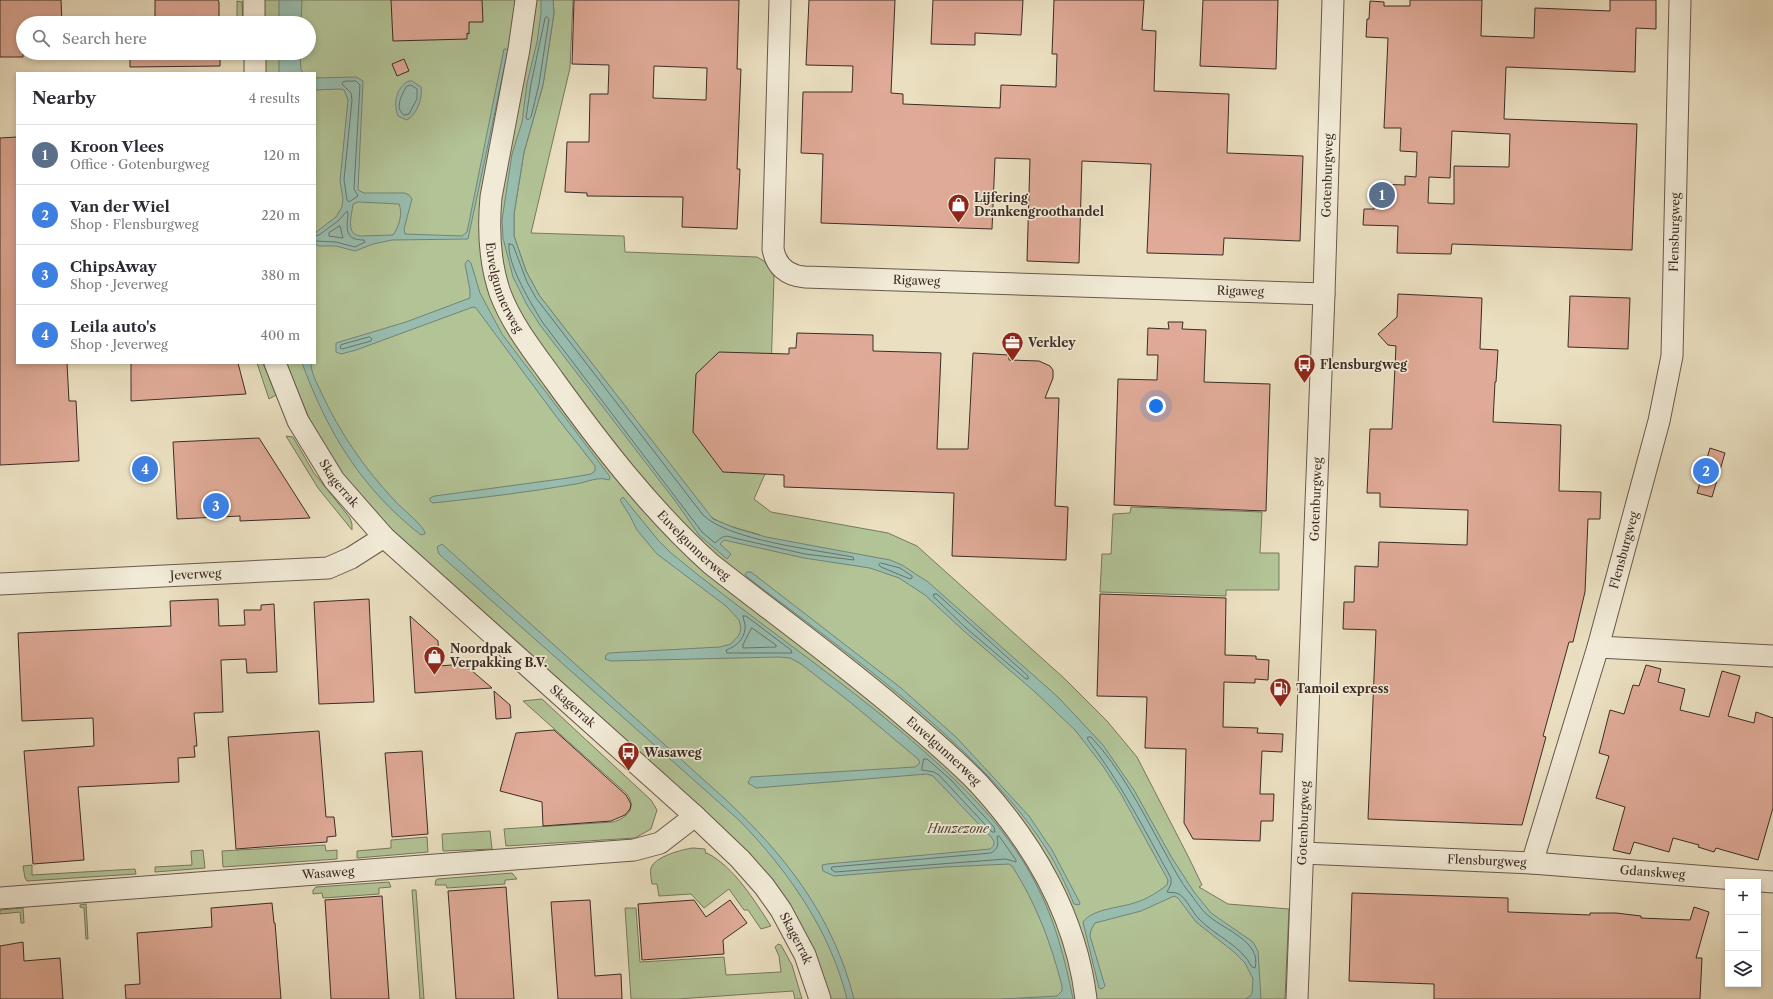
<!DOCTYPE html>
<html lang="en">
<head>
<meta charset="utf-8">
<style>
  body { margin:0; font-family:"Libre Caslon Text",serif; background:#f7f7f7; color:#2b2b33 }
  .controls { position:absolute; right:12px; bottom:12px; display:grid; overflow:hidden; border-radius:0px; box-shadow:0 2px 6px #0003 }
  .controls button { width:36px; height:36px; display:grid; place-items:center; padding:0; border:0; border-bottom:1px solid #e1e1e2; background:#fff; color:#2b2b33; font:20px sans-serif }
  .you { position:absolute; left:1156px; top:406px; width:14px; height:14px; margin:-10px; border:3px solid #fff; border-radius:50%; background:#1a73e8; box-shadow:0 0 0 6px #1a73e833 }
  .badge { display:grid; place-items:center; width:26px; height:26px; border-radius:50%; background:#8f2418; color:#fff; font-size:13px; font-weight:700 }
  .pin { position:absolute; translate:-50% -50%; border:2px solid #fff; box-shadow:0 1px 4px #0006 }
  .list { margin:0; padding:0; list-style:none }
  h2 { display:flex; justify-content:space-between; align-items:center; height:52px; margin:0; padding:0 16px; font-size:17px }
  h2 small { font-size:13px; font-weight:400; color:#7c7c81 }
  .list li { display:grid; grid-template-columns:26px 1fr auto; gap:12px; align-items:center; box-sizing:border-box; height:60px; padding:0 16px; border-top:1px solid #e1e1e2 }
  .list b { display:block; font-size:15px; white-space:nowrap }
  .list p { margin:0; font-size:13px; white-space:nowrap; color:#7c7c81 }
  .list em { font-size:13px; font-style:normal; color:#7c7c81 }
  .icon { flex:none; width:22px; height:22px; fill:none; stroke:currentColor; stroke-width:2; stroke-linecap:round; stroke-linejoin:round }
  .map { position:relative; flex:none; width:1773px; height:999px; overflow:hidden }
  .search { position:absolute; background:#fff; box-shadow:0 2px 6px #0003; left:16px; top:16px; width:300px; height:44px; display:flex; align-items:center; gap:10px; box-sizing:border-box; padding:0 14px; border-radius:22px; color:#7c7c81; font-size:15px }
  .panel { position:absolute; background:#fff; box-shadow:0 2px 6px #0003; left:16px; top:72px; width:300px; height:292px; border-radius:0px }
  .map>svg:first-child { display:block }
  .green { fill:#b2c396; stroke:#78785e }
  .water { fill:#98bdaf; stroke:#748378; fill-rule:evenodd }
  .lines { fill:none; stroke-linecap:round; stroke-linejoin:round }
  .shore { stroke:#6a746a; stroke-width:1 }
  .building { fill:#dfaa97; stroke:#3d2c25; fill-rule:evenodd }
  .minor-casing { stroke:#68594c; stroke-width:23 }
  .minor { stroke:#f1ead6; stroke-width:21 }
  .labels { text-anchor:middle; stroke-width:3.5; stroke-linejoin:round; paint-order:stroke }
  .street-label { font-size:12px; fill:#3d2c25; stroke:#f1ead6 }
  .poi-label { font-size:12px; font-weight:bold; fill:#3d2c25; stroke:#f1ead6; text-anchor:start }
  .park-label { font-size:12px; font-style:italic; fill:#544a3c; stroke:#f1ead6 }
</style>
</head>
<body>
<div class="map">
<svg width="1773" height="999" viewBox="0 0 1773 999">
  <rect width="100%" height="100%" fill="#eadfc0"/>
  <filter id="stains"><feTurbulence type="fractalNoise" baseFrequency=".005" numOctaves="4"/><feColorMatrix values="0 0 0 0 .2 0 0 0 0 .09 0 0 0 0 .02 0 0 0 .5 -.17"/></filter>
  <radialGradient id="worn" r=".72"><stop offset=".6" stop-color="#630" stop-opacity="0"/><stop offset="1" stop-color="#630" stop-opacity=".3"/></radialGradient>
  <g class="green">
    <path d="M264,0H550L510,226L533,291L711,522L760,535C742,529 721,526 706,513L539,295L526,271L514,236V214L524,152L543,85L554,13L553,0H573L570,68L531,233L624,236L625,252L757,257L764,261L774,276L768,467L754,499L771,512L888,533L917,546L1065,679L1107,721L1137,757L1189,858L1202,885L1199,887L1228,904L1289,909L1285,999H830L766,873L723,828L531,657L374,513L338,469L315,433L286,363H315V73H265V53H309V23H264Z"/>
    <polygon points="237,1 242,2 243,23 237,23"/>
    <polygon points="257,363 263,363 276,395 269,399"/>
    <polygon points="286,436 293,437 314,473 350,518 352,524 352,530 318,488"/>
    <polygon points="1131,507 1262,512 1260,553 1279,553 1279,590 1226,590 1226,596 1100,592 1102,554 1111,554 1113,514 1130,513"/>
    <path d="M542,699L651,800L657,810L651,829L635,838L506,846L504,829L613,822C627,818 637,808 627,794L523,701Z"/>
    <polygon points="490,831 492,849 443,851 442,834"/>
    <polygon points="427,837 428,852 357,858 357,851 391,848 391,840"/>
    <polygon points="325,845 326,851 337,850 337,859 223,867 222,851"/>
    <path d="M693,848L705,849L706,854L707,853C735,868 754,900 771,926L761,929L748,910H744L729,889L704,908L691,894L659,896L657,884H652C651,879 650,872 651,868C654,857 683,849 693,848Z"/>
    <polygon points="203,850 205,868 155,872 155,867 192,865 191,851"/>
    <polygon points="32,865 32,875 135,869 136,874 27,881 25,878 23,866"/>
    <polygon points="512,873 517,879 505,880 505,884 447,888 446,885 435,885 436,880 438,879"/>
    <polygon points="389,882 391,887 379,888 379,894 323,898 322,893 313,894 313,890 316,887"/>
    <polygon points="412,890 416,890 424,999 420,999"/>
    <polygon points="86,904 88,939 86,939 84,908 80,907 80,905"/>
    <polygon points="23,908 24,923 21,923 20,912 0,914 0,910"/>
    <polygon points="625,908 636,908 640,962 724,957 726,975 781,972 779,956 775,947 778,944 781,945 792,965 802,999 795,999 793,991 677,999 631,999"/>
  </g>
  <g class="water">
    <polygon points="279,0 302,0 301,23 279,23"/>
    <path d="M541,0H553L554,13L543,85L524,152L514,214V236L526,271L539,295L713,519L735,528L766,537L890,560L902,565L928,582L1058,697L1103,745L1134,790L1172,858L1194,892L1211,913L1253,942L1258,951L1261,999H1246L1252,994L1253,979L1245,963L1234,952L1196,922L1178,898L1174,896L1141,911L1095,923L1091,930L1090,936L1105,986L1102,989L1099,988L1083,922C1093,908 1122,908 1137,902C1147,899 1158,892 1167,885L1168,880L1121,794L1103,766L1075,730L1034,691L964,631L925,595L899,578L870,568L804,558L724,540L720,544L731,554L727,559L699,535L676,502L540,325L527,305L513,277L503,238L502,220L512,154L522,122L527,83L537,42L541,13Z"/>
    <path d="M504,49H506L508,50L468,239L392,240L373,244L355,251L336,246H319L315,244L316,232L336,217L342,207L343,199L340,181L348,100L344,90L340,89L315,90V78L356,77L363,81L358,190L364,193H405L409,195L412,199L404,229L405,234L462,236L467,232ZM358,202L399,204C403,213 399,227 393,235L360,236C345,234 352,215 353,204Z"/>
    <polygon points="279,53 300,53 301,70 304,73 279,73"/>
    <path d="M409,81H412L421,87C423,98 417,114 407,120L398,116C393,104 396,87 409,81Z"/>
    <path d="M468,260L471,263L480,293L502,334L608,474L610,477L609,480C598,476 588,482 576,484C529,492 481,498 433,503L430,501V498L435,496L568,478L591,474L595,471V466L555,415L476,308L473,307L356,350L341,354L336,352V343L406,322L470,298V290L465,264Z"/>
    <path d="M302,363H311C311,373 317,383 321,392C340,433 364,468 395,501C401,508 425,526 425,534L421,535C361,488 328,433 302,363Z"/>
    <path d="M623,497L658,540L671,553C746,615 827,669 902,732C954,777 1004,822 1036,884C1055,920 1065,959 1073,999H1003L1057,996L1062,991V986C1051,943 1036,903 1012,866L1009,864L945,867L834,876L823,871L822,865L827,864L990,849C995,845 995,843 992,838L933,776L927,774L756,788L748,783L751,777L915,767L920,763L918,759L850,702L801,664L790,658L779,657L611,661L605,659L606,655L609,653L720,647L731,644L739,635L741,628L739,620L726,606L657,554L637,530L630,516L620,500Z"/>
    <path d="M442,544L725,799C786,856 833,916 854,999H847C830,930 788,871 740,821L439,554L437,547Z"/>
    <path d="M747,572H751L901,688L957,738L1029,816L1052,850L1080,903L1079,905L1074,904C1066,885 1058,867 1047,850C1024,813 994,781 963,751C896,687 821,633 747,577L745,574Z"/>
  </g>
  <g class="lines">
    <g class="shore">
      <polygon points="547,17 549,19 539,84 531,117 528,120 526,118 531,84 545,18"/>
      <polygon points="347,81 356,81 360,85 354,189 358,196 349,202 347,200 344,180 352,100 351,93 342,84 343,82"/>
      <path d="M411,85L417,89V99L409,114L404,115C394,108 402,95 406,87Z"/>
      <polygon points="340,226 343,238 329,236 329,233"/>
      <path d="M315,236L319,235L338,221L347,211L348,213C347,229 344,240 364,240L365,242L355,247L336,242L315,241"/>
      <path d="M509,244L513,245L527,282L536,298L703,515C728,540 816,550 853,557L854,560L805,554L734,538C724,534 722,537 715,543L702,532L543,323C532,305 507,265 509,244Z"/>
      <polygon points="370,337 372,339 371,341 342,349 340,348 341,345"/>
      <polygon points="881,563 900,568 912,576 912,578 910,579 881,567 879,565"/>
      <polygon points="934,594 937,594 1028,676 1028,679 1026,679 966,628 934,597"/>
      <path d="M743,616H746L791,650L792,653H727L726,650C736,647 744,639 745,629C746,624 743,620 743,616Z"/>
      <polygon points="752,628 776,645 776,647 743,648 743,645"/>
      <path d="M1088,737H1091C1121,769 1141,809 1162,847C1171,863 1180,882 1192,896C1197,903 1203,912 1210,917C1225,930 1262,942 1255,968L1252,967C1241,945 1215,936 1199,919C1193,913 1186,898 1179,894C1175,892 1171,893 1167,892L1171,884V878C1145,831 1121,783 1088,740Z"/>
      <polygon points="924,759 927,759 950,779 994,827 995,832 992,832 939,775 934,772 922,770"/>
      <path d="M999,836L1016,860V862L1006,859L835,872L831,869L832,867L991,853C998,849 999,844 997,837Z"/>
    </g>
  </g>
  <g class="building">
    <polygon points="0,0 61,0 62,23 23,23 23,57 0,57"/>
    <polygon points="155,0 218,0 219,2 219,23 155,23"/>
    <polygon points="391,0 482,0 483,22 469,22 469,34 467,33 467,39 393,41"/>
    <path d="M574,0H739L737,69H741L737,169H740L737,229L682,227L683,197L587,196V193L565,192L567,142H589L590,94H608L609,65L572,64ZM654,66L707,68L706,100L653,98Z"/>
    <polygon points="809,0 895,0 891,93 903,94 903,104 1000,108 1001,85 1056,87 1057,54 1052,54 1054,0 1144,0 1142,30 1156,31 1154,91 1229,94 1227,153 1303,156 1300,241 1224,238 1223,255 1147,253 1151,164 1082,161 1079,263 1027,261 1030,159 995,158 992,229 821,223 823,154 801,153 803,92 852,92 853,66 806,65"/>
    <polygon points="933,0 1023,0 1021,35 975,33 975,45 931,44"/>
    <polygon points="1203,0 1278,0 1276,69 1200,66"/>
    <path d="M1410,0H1482L1481,36L1534,38L1535,8L1610,11V0H1656V29L1636,28L1635,72L1506,67L1504,119L1637,124L1632,250L1452,244L1451,254L1397,253L1398,226L1363,225L1364,209H1374L1375,184L1405,185V176L1416,177L1417,152L1400,151L1401,128H1384L1388,38L1366,37L1367,19H1369L1370,1L1384,2V6H1410ZM1452,131L1510,134L1509,167L1454,166V204L1428,203L1429,177L1450,178Z"/>
    <polygon points="130,53 220,53 220,66 130,67"/>
    <polygon points="404,59 409,71 397,76 392,64"/>
    <polygon points="17,137 17,363 67,363 69,401 76,401 79,461 0,465 0,138"/>
    <polygon points="1398,294 1482,298 1480,349 1498,350 1496,382 1495,382 1493,422 1561,425 1559,491 1601,492 1600,519 1588,519 1585,592 1573,642 1569,642 1543,736 1546,737 1522,825 1368,819 1376,630 1343,629 1344,602 1354,602 1355,566 1378,567 1379,542 1467,545 1468,510 1380,507 1380,493 1367,493 1370,429 1392,429 1396,346 1388,345 1378,334 1397,317"/>
    <polygon points="1570,296 1630,298 1628,349 1568,347"/>
    <polygon points="1168,322 1183,322 1182,329 1206,330 1204,382 1270,384 1266,511 1114,505 1118,379 1157,380 1158,355 1147,355 1148,328 1169,329"/>
    <polygon points="797,333 873,335 873,351 941,353 937,449 968,449 973,353 1009,355 1009,360 1039,361 1050,366 1053,370 1053,378 1045,398 1059,398 1055,506 1068,507 1066,560 952,556 954,493 784,487 784,475 723,472 693,432 696,374 719,352 789,354 789,348 796,348"/>
    <polygon points="131,363 238,363 246,394 131,401"/>
    <polygon points="259,438 310,518 240,521 240,516 177,519 173,442"/>
    <polygon points="1710,448 1725,453 1712,497 1697,493"/>
    <polygon points="1100,594 1226,598 1225,655 1256,656 1256,659 1269,660 1268,680 1255,679 1255,683 1224,682 1223,727 1258,728 1257,733 1283,734 1282,752 1262,751 1260,794 1274,794 1273,821 1261,821 1260,841 1193,839 1184,823 1186,749 1145,748 1147,697 1097,696"/>
    <polygon points="218,599 219,626 245,625 244,610 261,610 261,605 274,604 277,672 247,673 246,659 221,660 223,712 194,713 197,746 194,746 195,757 178,758 179,782 78,787 84,860 33,864 24,751 94,746 93,718 22,721 18,633 171,626 170,601"/>
    <polygon points="369,599 374,702 319,704 314,602"/>
    <polygon points="410,616 438,641 439,666 464,664 492,688 415,693"/>
    <polygon points="1646,665 1661,669 1658,682 1685,689 1680,710 1709,717 1722,671 1740,676 1728,716 1754,723 1756,712 1773,718 1773,808 1758,860 1716,848 1714,852 1698,847 1699,845 1673,838 1669,852 1634,842 1630,854 1613,850 1625,807 1596,798 1609,756 1599,753 1610,710 1624,714 1633,685 1639,686"/>
    <polygon points="494,691 510,705 511,718 496,719"/>
    <polygon points="554,730 626,795 631,804 630,809 625,815 611,821 543,826 542,802 500,791 516,733"/>
    <polygon points="319,731 326,817 334,817 336,836 327,837 327,842 236,849 228,737"/>
    <polygon points="422,751 428,834 392,837 385,753"/>
    <polygon points="506,887 514,999 456,999 448,891"/>
    <polygon points="1352,893 1508,898 1508,912 1590,915 1590,913 1616,913 1641,916 1641,918 1690,920 1694,907 1709,912 1696,958 1702,958 1700,999 1434,999 1434,984 1349,981"/>
    <polygon points="382,896 389,999 331,999 325,900"/>
    <polygon points="590,900 595,976 621,974 622,999 558,999 551,902"/>
    <polygon points="694,900 706,917 730,900 747,923 723,940 724,954 642,960 638,904"/>
    <polygon points="272,903 274,923 275,923 281,999 126,999 125,985 140,984 137,933 212,927 211,908"/>
    <polygon points="23,942 24,961 60,958 63,999 0,999 0,946"/>
  </g>
  <g class="lines">
    <defs>
      <g id="minor">
        <polyline points="254,0 254,23"/>
        <path id="s1" d="M526,0L519,49L491,197C488,230 489,261 500,293C512,325 534,352 554,380C601,445 651,510 711,564C777,616 846,665 910,721C933,741 957,761 979,784C1034,844 1076,917 1086,999"/>
        <path id="s2" d="M780,0L773,249C776,266 787,276 805,277L1324,294"/>
        <polyline points="255,53 255,73"/>
        <path id="s3" d="M275,363L298,421L334,480L384,537L695,816L740,859L764,886L781,910L805,955L820,999"/>
        <path id="s4" d="M0,584L328,568L351,558L384,537"/>
        <polyline points="1598,647 1773,656"/>
        <path id="s5" d="M1303,853L1532,863L1773,882"/>
        <path id="s6" d="M1532,863L1598,647L1659,421L1672,356L1680,0"/>
        <path id="s7" d="M0,898L634,850L660,843L695,816"/>
        <path id="s8" d="M1297,999L1324,294L1333,0"/>
      </g>
    </defs>
    <use href="#minor" class="minor-casing"/>
    <use href="#minor" class="minor"/>
  </g>
  <defs>
    <symbol id="shop-pin" viewBox="-11 -11 22 30"><path d="M0 17L-7.5 6A9.5 9.5 0 1 1 7.5 6Z" fill="#8f2418" stroke="#f1ead6"/><path d="M-5-2.5h2.3a2.7 3.5 0 0 1 5.4 0H5L5.5 6h-11ZM-1.5-2.5h3a1.5 2.3 0 0 0-3 0Z" fill="#fff"/></symbol>
    <symbol id="office-pin" viewBox="-11 -11 22 30"><path d="M0 17L-7.5 6A9.5 9.5 0 1 1 7.5 6Z" fill="#8f2418" stroke="#f1ead6"/><path d="M-6-3h4V-5.5h4V-3h4V5H-6ZM-1-4.5V-3h2v-1.5ZM-6 0V1H6V0Z" fill="#fff"/></symbol>
    <symbol id="bus-pin" viewBox="-11 -11 22 30"><path d="M0 17L-7.5 6A9.5 9.5 0 1 1 7.5 6Z" fill="#8f2418" stroke="#f1ead6"/><path d="M-5-6H5V4H4V6H2V4H-2V6H-4V4H-5ZM-3.5-4V0h7V-4ZM-3.5 1.2v1.5H-2V1.2ZM2 1.2v1.5H3.5V1.2Z" fill="#fff"/></symbol>
    <symbol id="fuel-pin" viewBox="-11 -11 22 30"><path d="M0 17L-7.5 6A9.5 9.5 0 1 1 7.5 6Z" fill="#8f2418" stroke="#f1ead6"/><path d="M-5.5-6h7V0h2V4h1.3V-2.5L3-4.5l.8-.8L6-3V5H2.5V1h-1V6h-7ZM-4.2-4.7v3.2H.2V-4.7Z" fill="#fff"/></symbol>
  </defs>
  <g fill-rule="evenodd">
    <use href="#shop-pin" x="946" y="192" width="25" height="34"/>
    <use href="#office-pin" x="1000" y="330" width="25" height="34"/>
    <use href="#bus-pin" x="1292" y="352" width="25" height="34"/>
    <use href="#shop-pin" x="422" y="644" width="25" height="34"/>
    <use href="#fuel-pin" x="1268" y="676" width="25" height="34"/>
    <use href="#bus-pin" x="616" y="740" width="25" height="34"/>
  </g>
  <g class="labels">
    <g class="street-label">
      <text dy="4" stroke="none"><textPath href="#s8" startOffset="824">Gotenburgweg</textPath></text>
      <text dy="4" stroke="none"><textPath href="#s6" startOffset="650">Flensburgweg</textPath></text>
      <text dy="4" stroke="none"><textPath href="#s2" startOffset="407">Rigaweg</textPath></text>
      <text dy="4" stroke="none"><textPath href="#s1" startOffset="293">Euvelgunnerweg</textPath></text>
      <text dy="4" stroke="none"><textPath href="#s2" startOffset="731">Rigaweg</textPath></text>
      <text dy="4" stroke="none"><textPath href="#s3" startOffset="137">Skagerrak</textPath></text>
      <text dy="4" stroke="none"><textPath href="#s8" startOffset="500">Gotenburgweg</textPath></text>
      <text dy="4" stroke="none"><textPath href="#s1" startOffset="617">Euvelgunnerweg</textPath></text>
      <text dy="4" stroke="none"><textPath href="#s6" startOffset="326">Flensburgweg</textPath></text>
      <text dy="4" stroke="none"><textPath href="#s4" startOffset="196">Jeverweg</textPath></text>
      <text dy="4" stroke="none"><textPath href="#s3" startOffset="461">Skagerrak</textPath></text>
      <text dy="4" stroke="none"><textPath href="#s1" startOffset="941">Euvelgunnerweg</textPath></text>
      <text dy="4" stroke="none"><textPath href="#s8" startOffset="176">Gotenburgweg</textPath></text>
      <text dy="4" stroke="none"><textPath href="#s5" startOffset="184">Flensburgweg</textPath></text>
      <text dy="4" stroke="none"><textPath href="#s7" startOffset="329">Wasaweg</textPath></text>
      <text dy="4" stroke="none"><textPath href="#s5" startOffset="350">Gdanskweg</textPath></text>
      <text dy="4" stroke="none"><textPath href="#s3" startOffset="785">Skagerrak</textPath></text>
    </g>
    <g class="poi-label">
      <text x="974" y="202">Lijfering<tspan x="974" dy="14">Drankengroothandel</tspan></text>
      <text x="1028" y="347">Verkley</text>
      <text x="1320" y="369">Flensburgweg</text>
      <text x="450" y="653">Noordpak<tspan x="450" dy="14">Verpakking B.V.</tspan></text>
      <text x="1296" y="693">Tamoil express</text>
      <text x="644" y="757">Wasaweg</text>
    </g>
    <g class="park-label">
      <text x="958" y="833">Hunzezone</text>
    </g>
  </g>
  <rect width="100%" height="100%" filter="url(#stains)"/>
  <rect width="100%" height="100%" fill="url(#worn)"/>
</svg>
<div class="controls">
<button>+</button>
<button>−</button>
<button><svg class="icon" aria-label="layers" viewBox="0 0 24 24"><path d="M12 4l9 5-9 5-9-5zM3 14l9 5 9-5"/></svg></button>
</div>
<div class="you"></div>
<div class="pin badge" style="left:1382px;top:195px;background:#5c6f8a">1</div>
<div class="pin badge" style="left:1706px;top:471px;background:#3f7fe0">2</div>
<div class="pin badge" style="left:216px;top:506px;background:#3f7fe0">3</div>
<div class="pin badge" style="left:145px;top:469px;background:#3f7fe0">4</div>
<div class="search"><svg class="icon" aria-label="search" viewBox="0 0 24 24"><circle cx="10" cy="10" r="6"/><path d="M15 15l6 6"/></svg>Search here</div>
<section class="panel">
<h2>Nearby<small>4 results</small></h2>
<ul class="list">
<li><span class="badge" style="background:#5c6f8a">1</span><div><b>Kroon Vlees</b><p>Office · Gotenburgweg</p></div><em>120 m</em></li>
<li><span class="badge" style="background:#3f7fe0">2</span><div><b>Van der Wiel</b><p>Shop · Flensburgweg</p></div><em>220 m</em></li>
<li><span class="badge" style="background:#3f7fe0">3</span><div><b>ChipsAway</b><p>Shop · Jeverweg</p></div><em>380 m</em></li>
<li><span class="badge" style="background:#3f7fe0">4</span><div><b>Leila auto's</b><p>Shop · Jeverweg</p></div><em>400 m</em></li>
</ul>
</section>
</div>
</body>
</html>
